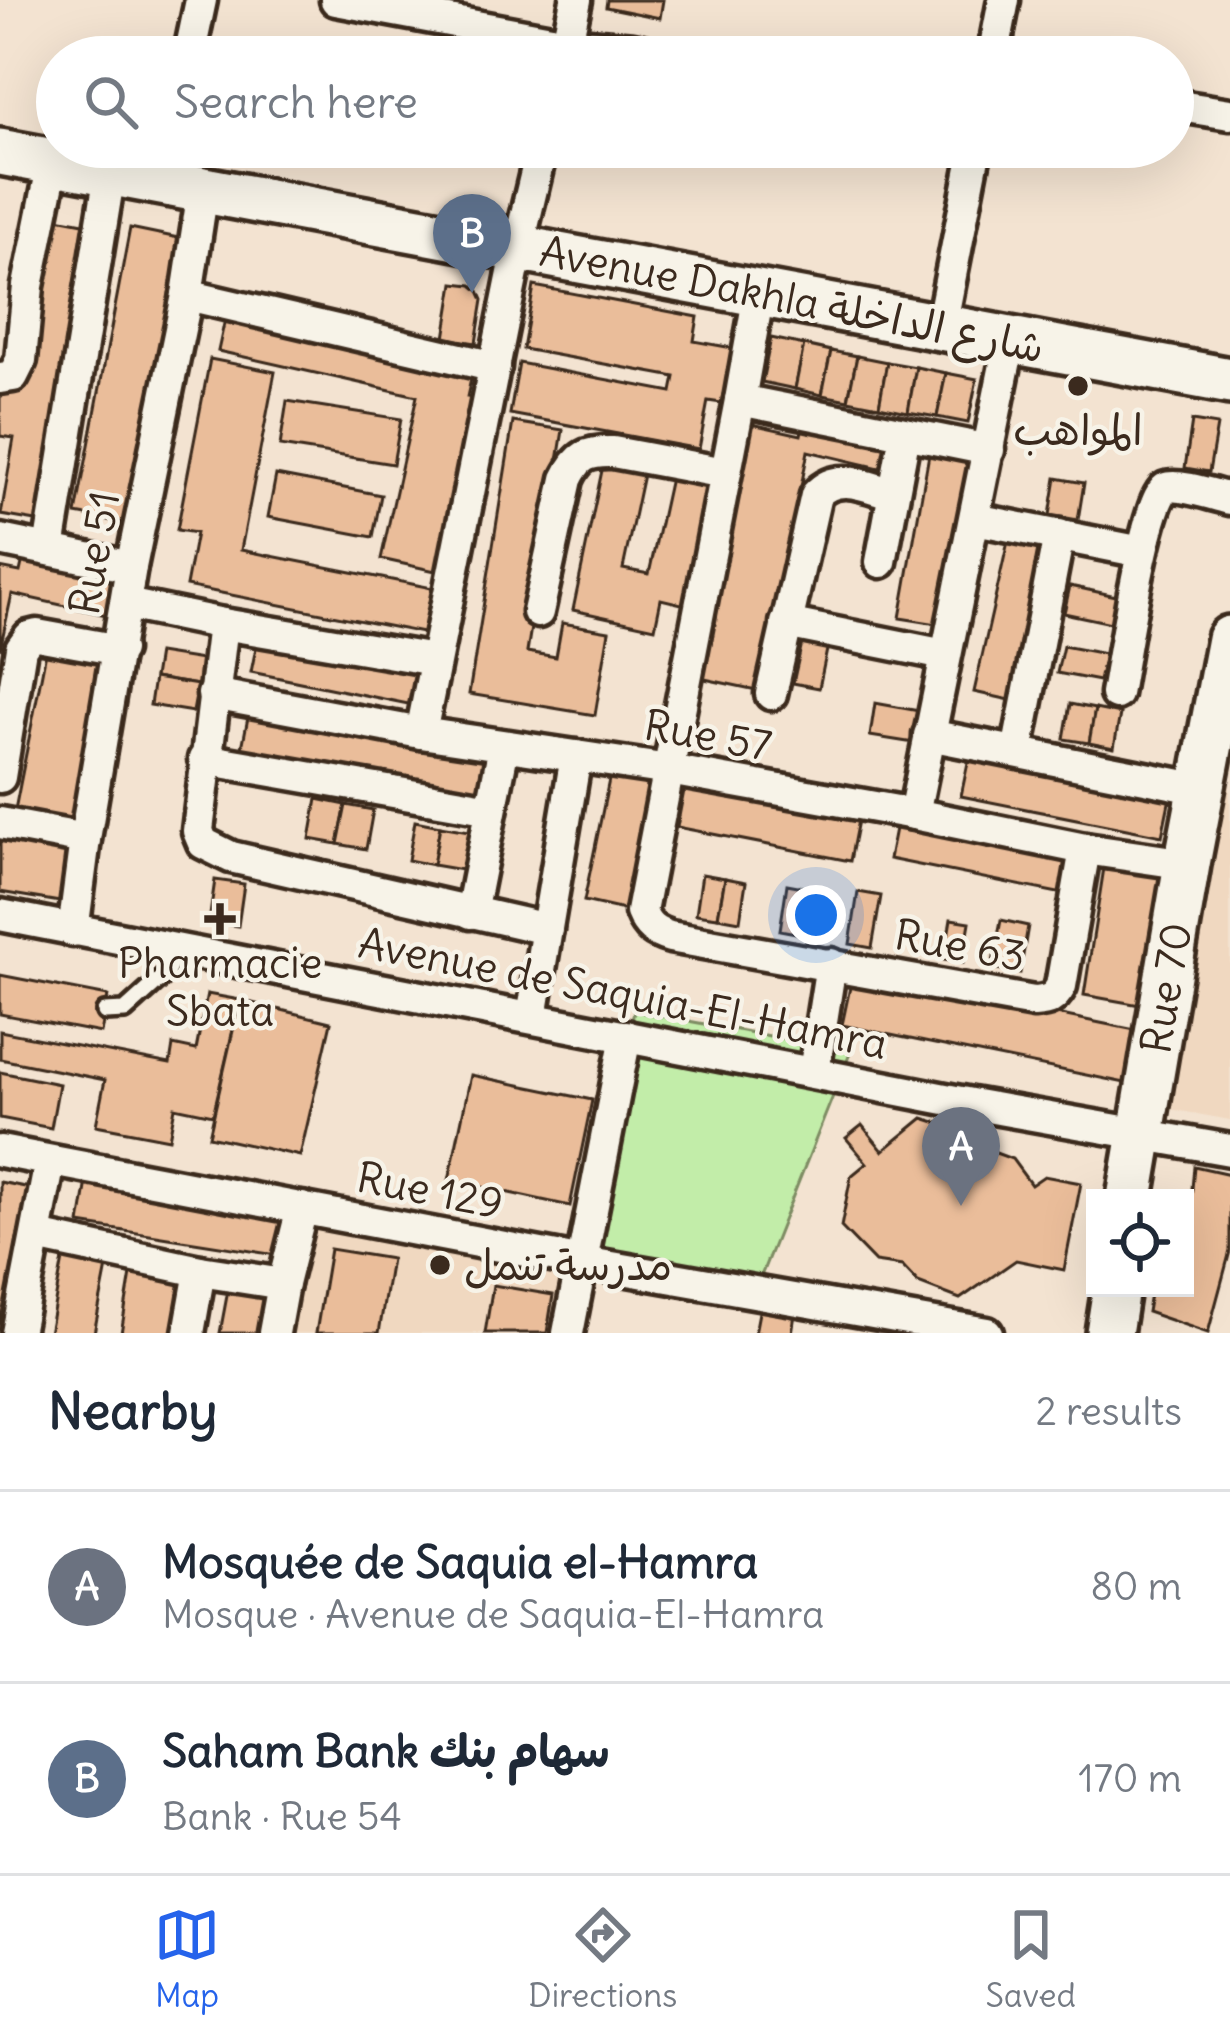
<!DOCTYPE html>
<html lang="en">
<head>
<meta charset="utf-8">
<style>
  body { margin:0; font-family:Delius,"Playpen Sans Arabic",sans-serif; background:#f2f2f3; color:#1f2937 }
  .controls { position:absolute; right:36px; bottom:36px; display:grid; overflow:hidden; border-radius:0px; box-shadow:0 12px 48px #0002 }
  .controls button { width:108px; height:108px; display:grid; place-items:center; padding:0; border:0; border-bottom:3px solid #e0e1e3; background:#fff; color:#1f2937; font:60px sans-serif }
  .you { position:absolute; left:816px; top:915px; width:42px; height:42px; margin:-30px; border:9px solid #fff; border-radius:50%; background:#1a73e8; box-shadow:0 0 0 18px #1a73e833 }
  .badge { display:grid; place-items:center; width:78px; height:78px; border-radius:50%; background:#2563eb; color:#fff; font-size:39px; font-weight:700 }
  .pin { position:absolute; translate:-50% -99px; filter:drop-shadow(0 3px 6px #0008) }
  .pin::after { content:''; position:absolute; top:63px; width:42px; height:36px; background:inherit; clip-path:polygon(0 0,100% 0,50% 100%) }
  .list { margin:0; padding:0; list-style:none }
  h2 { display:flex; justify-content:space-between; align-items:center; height:156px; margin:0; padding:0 48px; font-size:51px }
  h2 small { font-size:39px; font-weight:400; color:#747a83 }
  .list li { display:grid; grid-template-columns:78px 1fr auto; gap:36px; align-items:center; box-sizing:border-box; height:192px; padding:0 48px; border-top:3px solid #e0e1e3 }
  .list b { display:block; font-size:45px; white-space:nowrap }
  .list p { margin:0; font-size:39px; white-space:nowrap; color:#747a83 }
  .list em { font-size:39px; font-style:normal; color:#747a83 }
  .icon { flex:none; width:66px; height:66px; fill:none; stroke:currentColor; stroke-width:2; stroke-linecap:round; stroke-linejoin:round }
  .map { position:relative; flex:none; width:1230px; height:1333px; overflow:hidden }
  .search { position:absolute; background:#fff; box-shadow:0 12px 48px #0002; left:36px; right:36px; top:36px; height:132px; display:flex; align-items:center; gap:30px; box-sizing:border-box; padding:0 42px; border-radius:66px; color:#747a83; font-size:45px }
  .sheet { height:540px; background:#fff }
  nav { display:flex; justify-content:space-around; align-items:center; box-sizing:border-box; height:168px; border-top:3px solid #e0e1e3; background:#fff; font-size:33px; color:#747a83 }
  nav a { display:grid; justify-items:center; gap:6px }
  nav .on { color:#2563eb }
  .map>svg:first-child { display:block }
  .built { fill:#f0d8c0 }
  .green { fill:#c2eda9; stroke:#7e8c64; stroke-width:3 }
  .building { fill:#eabd9a; stroke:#3b2a1e; stroke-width:3 }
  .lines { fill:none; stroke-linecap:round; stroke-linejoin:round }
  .lane-casing { stroke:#3b2a1e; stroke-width:24 }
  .street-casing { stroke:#3b2a1e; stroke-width:39 }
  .secondary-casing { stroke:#3b2a1e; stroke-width:54 }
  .lane { stroke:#f7f3e8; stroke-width:15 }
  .street { stroke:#f7f3e8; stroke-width:30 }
  .secondary { stroke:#f7f3e8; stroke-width:45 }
  .poi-dot { fill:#3b2a1e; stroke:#f7f3e8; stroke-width:4.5 }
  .labels { text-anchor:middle; stroke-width:9; stroke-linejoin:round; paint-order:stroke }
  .street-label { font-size:42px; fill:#3b2a1e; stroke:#f7f3e8 }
  .poi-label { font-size:42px; fill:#3b2a1e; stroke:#f7f3e8 }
</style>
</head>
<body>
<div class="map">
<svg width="1230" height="1333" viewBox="0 0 1230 1333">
  <rect width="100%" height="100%" fill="#f3e3d1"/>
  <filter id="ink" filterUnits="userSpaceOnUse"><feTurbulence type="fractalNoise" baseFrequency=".00833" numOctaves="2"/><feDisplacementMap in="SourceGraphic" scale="24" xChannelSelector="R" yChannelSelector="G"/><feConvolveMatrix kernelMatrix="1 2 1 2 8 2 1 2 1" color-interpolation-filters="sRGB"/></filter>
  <g filter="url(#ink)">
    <g class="built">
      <polygon points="1230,705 1230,1120 1159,1107"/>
      <polygon points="308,1202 586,1254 571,1333 285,1333"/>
    </g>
    <polygon class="green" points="634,1011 851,1051 757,1286 586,1254"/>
    <g class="building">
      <polygon points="607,0 663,0 660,18 606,7"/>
      <polygon points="52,217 94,225 42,522 1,515 14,438 0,436 0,384 23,388"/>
      <polygon points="130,228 188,240 135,525 76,514"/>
      <polygon points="454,283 472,285 479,291 483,300 476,343 445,338"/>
      <polygon points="534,286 698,317 694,341 738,349 728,404 708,401 699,449 510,414 519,363 672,392 675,377 523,349"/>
      <polygon points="227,310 474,365 467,397 488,401 449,574 381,559 417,396 218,351"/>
      <polygon points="771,338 804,345 795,389 762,382"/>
      <polygon points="804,345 831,351 822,395 795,389"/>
      <polygon points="831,351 857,356 848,400 822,395"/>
      <polygon points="857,356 887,362 879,406 848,400"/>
      <polygon points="210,359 275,372 241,550 447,591 438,636 186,586 196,533 177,530"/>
      <polygon points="887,362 916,367 908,412 879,406"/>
      <polygon points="916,367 946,373 937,417 908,412"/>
      <polygon points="946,373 977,379 968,423 937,417"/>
      <polygon points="287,401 401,419 393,464 280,446"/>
      <polygon points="805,416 897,435 888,470 808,451 761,691 700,678 752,424 801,435"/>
      <polygon points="1192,421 1217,425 1209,472 1185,468"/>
      <polygon points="513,422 563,430 527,652 556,657 562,623 609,631 595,715 469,694"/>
      <polygon points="931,443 980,452 950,626 900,618"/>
      <polygon points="605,456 645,465 623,569 649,574 673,464 723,475 694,607 661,599 655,628 573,610"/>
      <polygon points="276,475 381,495 373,537 268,517"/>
      <polygon points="1056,478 1084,483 1078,520 1050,515"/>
      <polygon points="1011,528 1056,538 1019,702 974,692"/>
      <polygon points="25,550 116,570 106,615 12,594 0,649 0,568 20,572"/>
      <polygon points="1070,586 1116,596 1111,623 1064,613"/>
      <polygon points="259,633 426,666 418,706 251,672"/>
      <polygon points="804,634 829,640 819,688 793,683"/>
      <polygon points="1063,646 1105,654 1099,681 1057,673"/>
      <polygon points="47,647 108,659 75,832 13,820"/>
      <polygon points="158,653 202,660 198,685 154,678"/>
      <polygon points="154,678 198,685 193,712 150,705"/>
      <polygon points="251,702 499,751 490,798 242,748"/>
      <polygon points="875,703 919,711 914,743 870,736"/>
      <polygon points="1070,704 1095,709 1089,743 1064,739"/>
      <polygon points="1095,709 1120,714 1114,748 1089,743"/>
      <polygon points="971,748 1172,788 1162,836 961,796"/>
      <polygon points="611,770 664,781 637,913 584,901"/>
      <polygon points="686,780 859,815 850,861 677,827"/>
      <polygon points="317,799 346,805 338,844 310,839"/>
      <polygon points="346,805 373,810 366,849 338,844"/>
      <polygon points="898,813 1072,848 1063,894 889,859"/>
      <polygon points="415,821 440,826 433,865 408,860"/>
      <polygon points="440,826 469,831 462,870 433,865"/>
      <polygon points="0,838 69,850 60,902 0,892"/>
      <polygon points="1106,855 1162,864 1140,1005 1084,995"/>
      <polygon points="702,874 725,878 718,917 696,914"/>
      <polygon points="725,878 746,882 740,921 718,917"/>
      <polygon points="215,880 244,884 238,926 209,922"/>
      <polygon points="787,884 809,888 801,934 780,930"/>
      <polygon points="809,888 831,892 824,937 801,934"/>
      <polygon points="858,892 881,896 872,948 850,944"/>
      <polygon points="951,919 970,922 963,963 944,960"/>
      <polygon points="1001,920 1028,926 1020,973 992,968"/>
      <polygon points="853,973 1135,1030 1125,1083 842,1025"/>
      <polygon points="0,975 108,996 101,1033 0,1014"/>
      <polygon points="207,994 240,1000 213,1115 175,1107 169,1139 96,1125 105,1080 0,1059 0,1031 170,1064 173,1045 196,1050"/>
      <polygon points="240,1000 331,1022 300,1156 209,1136"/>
      <polygon points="0,1072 59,1084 51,1128 0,1118"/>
      <polygon points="471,1075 592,1100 570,1206 449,1180"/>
      <polygon points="923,1118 942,1124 965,1161 985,1149 1012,1159 1031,1185 1044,1176 1081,1183 1064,1270 1016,1260 960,1299 918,1283 902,1266 875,1262 841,1227 851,1176 867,1163 846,1138 862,1125 883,1151"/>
      <polygon points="1194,1166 1230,1174 1230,1251 1208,1333 1147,1312 1151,1288 1185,1288 1185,1221 1189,1223"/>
      <polygon points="87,1181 295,1214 289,1257 80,1224"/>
      <polygon points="0,1182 40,1190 13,1333 0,1333"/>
      <polygon points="65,1249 109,1257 94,1333 49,1333"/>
      <polygon points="330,1249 391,1259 379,1333 316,1333"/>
      <polygon points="133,1262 190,1272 179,1333 121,1333"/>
      <polygon points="229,1285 280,1294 273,1333 220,1333"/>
      <polygon points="493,1285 553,1295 547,1333 485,1333"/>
      <polygon points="761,1302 796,1308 792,1333 755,1333"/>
    </g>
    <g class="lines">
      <defs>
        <polyline id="lane" points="105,1012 125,1011 166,974 177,950"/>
        <g id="street">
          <polyline points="336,0 567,43 633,49 668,57"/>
          <polyline points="189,57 201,0"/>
          <polyline points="564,57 576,0"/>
          <polyline points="993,57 1004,0"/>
          <polyline points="1173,105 1230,114"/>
          <polyline points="163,183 170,147"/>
          <path d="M759,293L740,400L641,912C647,927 654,932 670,937L1034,1002C1048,1001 1054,999 1061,986L1085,849"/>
          <polyline points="187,295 495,367"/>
          <polyline points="941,327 976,147"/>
          <polyline points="0,378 13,376 21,360 28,286 53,162"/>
          <polyline points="740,400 989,450"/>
          <polyline points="975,519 1142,552"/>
          <polyline points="0,540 131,567"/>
          <polyline points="49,549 110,173"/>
          <polyline points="881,562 905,434"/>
          <polyline points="126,604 223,624 434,660"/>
          <path d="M538,612L567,479C578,456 587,451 613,452L725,473"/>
          <polyline points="786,623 945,655"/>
          <polyline points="223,624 198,831 203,843 231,857 547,929"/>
          <polyline points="213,694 421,733 669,770 914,814 1085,849 1187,864"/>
          <path d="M771,694L816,495C837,471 866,486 893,494"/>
          <path d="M1116,694C1122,664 1146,498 1166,488C1178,483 1217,496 1230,499"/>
          <polyline points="421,733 518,248 542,147"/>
          <polyline points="929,735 1201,789"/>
          <polyline points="1017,752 1059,535"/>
          <polyline points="204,759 491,809"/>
          <polyline points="0,777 21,648 29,637 37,635 119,650"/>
          <polyline points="914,814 1010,340"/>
          <polyline points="0,823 85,839"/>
          <polyline points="471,913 504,746"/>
          <polyline points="0,915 971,1104 1230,1150"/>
          <polyline points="73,931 85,839 131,567 187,295 203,190"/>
          <polyline points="532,1017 576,756"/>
          <polyline points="814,1072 831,964"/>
          <polyline points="0,1151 583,1262 987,1333"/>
          <polyline points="37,1236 200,1271 283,1284"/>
          <polyline points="17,1333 50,1162"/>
          <polyline points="189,1333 200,1271"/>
          <polyline points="274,1333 283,1284 302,1208"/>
          <polyline points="568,1333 626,1036"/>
        </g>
        <g id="secondary">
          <polyline points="0,152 1230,381"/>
          <path id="s1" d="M1130,1198L1187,864L1230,639"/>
          <polyline points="1109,1333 1116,1288"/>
        </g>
      </defs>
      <use href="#lane" class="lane-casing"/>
      <use href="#street" class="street-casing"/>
      <use href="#secondary" class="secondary-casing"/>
      <use href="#lane" class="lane"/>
      <use href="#street" class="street"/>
      <use href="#secondary" class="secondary"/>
    </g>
  </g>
  <g class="poi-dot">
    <circle cx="1078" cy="386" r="12"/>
    <path d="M214 901h12v12h12v12h-12v12h-12v-12h-12v-12h12z"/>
    <circle cx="440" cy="1265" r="12"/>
  </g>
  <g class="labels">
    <g class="street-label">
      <text transform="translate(792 299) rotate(11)" y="15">Avenue Dakhla شارع الداخلة</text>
      <text transform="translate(94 553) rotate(-80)" y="15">Rue 51</text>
      <text transform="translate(708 735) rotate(10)" y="15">Rue 57</text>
      <text transform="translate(960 945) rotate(10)" y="15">Rue 63</text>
      <text dy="15" stroke="none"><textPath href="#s1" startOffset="213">Rue 70</textPath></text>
      <text transform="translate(623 993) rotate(11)" y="15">Avenue de Saquia-El-Hamra</text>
      <text transform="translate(430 1190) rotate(11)" y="15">Rue 129</text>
    </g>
    <g class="poi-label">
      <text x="1078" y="445">المواهب</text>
      <text x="220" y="978">Pharmacie<tspan x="220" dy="48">Sbata</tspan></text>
      <text x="464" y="1280" text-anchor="start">مدرسة تنمل</text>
    </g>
  </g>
</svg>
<div class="controls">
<button><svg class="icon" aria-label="locate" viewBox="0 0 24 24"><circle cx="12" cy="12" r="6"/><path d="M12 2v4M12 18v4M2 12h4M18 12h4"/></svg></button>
</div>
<div class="you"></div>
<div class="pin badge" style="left:961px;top:1206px;background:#6b7280">A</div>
<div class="pin badge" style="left:472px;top:293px;background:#5c6f8a">B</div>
<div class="search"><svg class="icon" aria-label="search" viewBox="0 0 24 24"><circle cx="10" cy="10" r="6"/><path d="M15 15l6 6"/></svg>Search here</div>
</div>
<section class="sheet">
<h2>Nearby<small>2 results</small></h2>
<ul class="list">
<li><span class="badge" style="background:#6b7280">A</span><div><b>Mosquée de Saquia el-Hamra</b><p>Mosque · Avenue de Saquia-El-Hamra</p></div><em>80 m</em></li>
<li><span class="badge" style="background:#5c6f8a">B</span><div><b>Saham Bank سهام بنك</b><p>Bank · Rue 54</p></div><em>170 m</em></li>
</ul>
</section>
<nav>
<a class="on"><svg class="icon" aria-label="map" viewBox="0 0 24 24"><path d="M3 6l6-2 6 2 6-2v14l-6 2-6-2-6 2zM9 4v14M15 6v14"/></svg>Map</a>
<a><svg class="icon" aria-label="directions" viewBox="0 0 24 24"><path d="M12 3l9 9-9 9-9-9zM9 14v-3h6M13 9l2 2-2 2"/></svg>Directions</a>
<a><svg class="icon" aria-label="saved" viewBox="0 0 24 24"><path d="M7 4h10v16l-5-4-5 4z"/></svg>Saved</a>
</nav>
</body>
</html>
